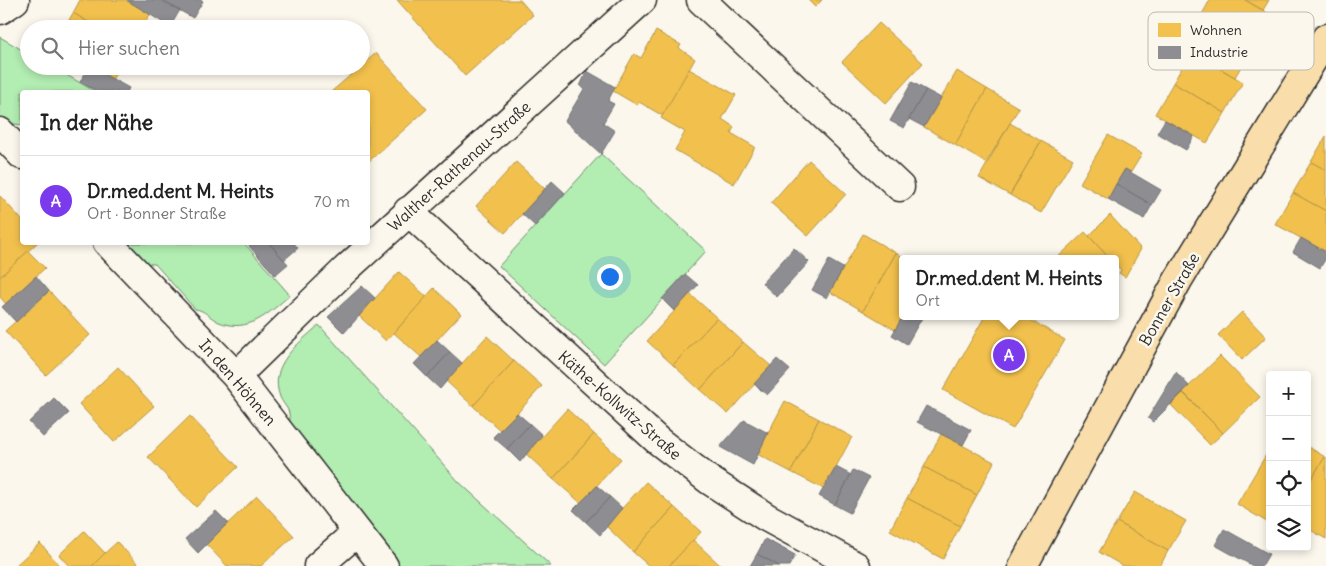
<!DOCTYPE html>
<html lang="de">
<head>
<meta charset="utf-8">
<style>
  body { margin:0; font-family:Delius,sans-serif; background:#f6f6f6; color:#222 }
  .controls { position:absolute; right:15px; bottom:15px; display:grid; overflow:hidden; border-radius:5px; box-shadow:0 2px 8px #0003 }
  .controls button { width:45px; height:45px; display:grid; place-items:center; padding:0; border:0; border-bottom:1px solid #e0e0e0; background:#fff; color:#222; font:25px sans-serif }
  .you { position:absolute; left:609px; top:276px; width:18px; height:18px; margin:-12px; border:4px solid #fff; border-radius:50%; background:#1a73e8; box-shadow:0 0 0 8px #1a73e833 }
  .badge { display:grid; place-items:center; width:32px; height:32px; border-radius:50%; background:#7c3aed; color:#fff; font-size:16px; font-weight:700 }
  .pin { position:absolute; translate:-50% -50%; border:2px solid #fff; box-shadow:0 1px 5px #0006 }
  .popup { position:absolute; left:899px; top:255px; width:220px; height:65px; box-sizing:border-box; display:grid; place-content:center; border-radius:5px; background:#fff; filter:drop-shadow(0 1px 4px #0005); font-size:16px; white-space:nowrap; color:#767676 }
  .popup b { font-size:19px; color:#222 }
  .popup::after { content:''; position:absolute; left:50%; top:100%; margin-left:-10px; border:10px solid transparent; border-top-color:#fff }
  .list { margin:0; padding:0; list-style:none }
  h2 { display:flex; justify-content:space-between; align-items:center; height:65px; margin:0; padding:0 20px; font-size:21px }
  h2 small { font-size:16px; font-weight:400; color:#767676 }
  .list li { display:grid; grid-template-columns:32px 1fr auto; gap:15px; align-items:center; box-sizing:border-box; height:90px; padding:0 20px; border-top:1px solid #e0e0e0 }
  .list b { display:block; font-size:19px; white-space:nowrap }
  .list p { margin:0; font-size:16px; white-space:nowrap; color:#767676 }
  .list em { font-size:16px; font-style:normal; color:#767676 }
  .icon { flex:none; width:28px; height:28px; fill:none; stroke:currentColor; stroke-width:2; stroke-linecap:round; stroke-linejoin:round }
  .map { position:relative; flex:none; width:1326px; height:566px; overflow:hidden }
  .search { position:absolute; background:#fff; box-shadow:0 2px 8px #0003; left:20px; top:20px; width:350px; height:55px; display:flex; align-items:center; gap:12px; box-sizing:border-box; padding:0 18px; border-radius:28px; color:#767676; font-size:19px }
  .panel { position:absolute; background:#fff; box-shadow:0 2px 8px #0003; left:20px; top:90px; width:350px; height:155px; border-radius:5px }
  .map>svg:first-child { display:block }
  .green { fill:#b2edb2; stroke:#6e8c6e }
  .homes { fill:#f2c14e; stroke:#b69444 }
  .industry { fill:#8d8d92; stroke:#707073 }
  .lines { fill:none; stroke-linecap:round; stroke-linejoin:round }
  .minor-casing { stroke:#2b2b2b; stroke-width:31 }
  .major-casing { stroke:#2b2b2b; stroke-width:31 }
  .minor { stroke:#fbf7ec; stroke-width:28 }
  .major { stroke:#f9deab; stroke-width:28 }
  .labels { text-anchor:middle; stroke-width:5; stroke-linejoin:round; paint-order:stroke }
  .street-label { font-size:16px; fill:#2b2b2b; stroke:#fbf7ec }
  .key { fill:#fbf7ec; stroke:#bdbab2; stroke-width:1 }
  .key-label { font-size:14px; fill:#2b2b2b }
</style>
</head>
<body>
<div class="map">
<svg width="1326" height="566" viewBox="0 0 1326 566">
  <rect width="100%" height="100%" fill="#fbf7ec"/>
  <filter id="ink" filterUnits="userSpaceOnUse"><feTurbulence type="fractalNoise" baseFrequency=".02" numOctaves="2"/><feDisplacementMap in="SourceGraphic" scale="10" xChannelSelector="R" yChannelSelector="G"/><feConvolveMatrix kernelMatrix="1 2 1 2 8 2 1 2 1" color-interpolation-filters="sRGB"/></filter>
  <g filter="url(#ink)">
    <g class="green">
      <polygon points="0,37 29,54 29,66 51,66 96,92 22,92 22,125 7,123 0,115"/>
      <polygon points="601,154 706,251 604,364 499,266"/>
      <path d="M120,243H244L290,295C269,313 249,334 219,322C210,318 205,310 195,309L155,264L137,263Z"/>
      <path d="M319,325L459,482L551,566H398L319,469C316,443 304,444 292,425C289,421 290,415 288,410C286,406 282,402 280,397C268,365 298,344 319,325Z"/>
    </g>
    <g class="homes">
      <polygon points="80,0 125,0 150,14 142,29 100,29 73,13"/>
      <polygon points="397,0 520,0 533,15 465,76"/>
      <polygon points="808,0 822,0 815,7"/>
      <polygon points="1210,0 1245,0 1271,15 1253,46 1201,16"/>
      <polygon points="1245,0 1269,0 1263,10"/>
      <polygon points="73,13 100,29 64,29"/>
      <polygon points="1201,16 1253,46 1235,77 1183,47"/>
      <polygon points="879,23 923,63 886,103 842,62"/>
      <polygon points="656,31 681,45 679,48 695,59 663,116 639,102 637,105 613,91 634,54 641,58"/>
      <polygon points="1191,52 1243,82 1225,113 1173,83"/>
      <polygon points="376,53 427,109 368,162 368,92 331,92"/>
      <polygon points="89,66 120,66 112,80"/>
      <polygon points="689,69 736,95 722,119 734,127 731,133 755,147 734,184 675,150 685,132 661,118"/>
      <polygon points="957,71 987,89 955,145 924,127"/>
      <polygon points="1173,83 1225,113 1207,143 1155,114"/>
      <polygon points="987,89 1019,108 986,163 955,145"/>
      <polygon points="1010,123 1041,141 1010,195 979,178"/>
      <polygon points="1108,135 1142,154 1131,172 1125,169 1108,199 1080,183"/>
      <polygon points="1326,136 1326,170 1311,162"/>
      <polygon points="1041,141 1073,159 1041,213 1010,195"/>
      <polygon points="809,160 846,194 808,236 771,203"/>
      <polygon points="516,162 545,189 505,233 476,206"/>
      <polygon points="1311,162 1326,170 1326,211 1293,193"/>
      <polygon points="1293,193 1326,211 1326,252 1275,224"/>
      <polygon points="0,196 22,220 22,242 38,242 0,277"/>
      <polygon points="1110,215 1141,249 1125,277 1119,273 1121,270 1115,264 1115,259 1110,259 1089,236"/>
      <polygon points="1085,232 1110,259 1056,259"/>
      <polygon points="863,234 896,253 863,311 830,292"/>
      <polygon points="28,251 45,268 6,304 0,297 0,277"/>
      <polygon points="896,253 906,259 903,259 903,316 895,330 863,311"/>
      <polygon points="399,272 427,297 386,341 359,316"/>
      <polygon points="434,288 461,314 421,357 394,333"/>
      <polygon points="49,291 90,335 46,375 5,331"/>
      <polygon points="690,294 717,318 673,365 647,341"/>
      <polygon points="1242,312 1266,337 1242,360 1218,335"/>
      <polygon points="985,316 1024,316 1065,340 1013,429 943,390"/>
      <polygon points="717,318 743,342 700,390 673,365"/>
      <polygon points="487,336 514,361 473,406 446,381"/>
      <polygon points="743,342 771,366 728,414 700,390"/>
      <polygon points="1220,356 1260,397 1223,433 1183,392"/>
      <polygon points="514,361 542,386 501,431 473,406"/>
      <polygon points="118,367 154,406 114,442 79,404"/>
      <polygon points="1183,393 1223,433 1210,445 1171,405"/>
      <polygon points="785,401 819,419 791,472 757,454"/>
      <polygon points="567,409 594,434 553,479 526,454"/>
      <polygon points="190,416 238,467 196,507 148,457"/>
      <polygon points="819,419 852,437 824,489 791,472"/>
      <polygon points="594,434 621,459 581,503 553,479"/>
      <polygon points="941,434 994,462 977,495 924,467"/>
      <polygon points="1307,446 1325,457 1307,486"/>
      <polygon points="1270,448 1270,524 1237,504"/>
      <polygon points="1325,457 1326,457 1326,539 1307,528 1307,486"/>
      <polygon points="924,467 977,495 960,526 907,498"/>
      <polygon points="646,482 674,507 633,552 606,526"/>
      <polygon points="1135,492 1186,521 1168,551 1117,522"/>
      <polygon points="257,496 294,536 261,566 227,566 206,544"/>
      <polygon points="907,498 960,526 943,559 890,530"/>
      <polygon points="674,507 701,532 669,566 649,566 633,552"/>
      <polygon points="1117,522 1168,551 1160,566 1123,566 1099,552"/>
      <polygon points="84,531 105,553 92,566 69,566 59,555"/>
      <polygon points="693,540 720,565 719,566 669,566"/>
      <polygon points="117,542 140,566 92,566 105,553"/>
      <polygon points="40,543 60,566 15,566"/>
    </g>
    <g class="industry">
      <polygon points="127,0 161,0 180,10 170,27"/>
      <polygon points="161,0 200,0 203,1 193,18"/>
      <polygon points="89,66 129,88 127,92 99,92 80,82"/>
      <polygon points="587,71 615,87 608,101 614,104 603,123 615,131 601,154 565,121 584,89 580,86"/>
      <polygon points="912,82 926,90 904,128 890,121"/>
      <polygon points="926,90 941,98 924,127 909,119"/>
      <polygon points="1165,120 1194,136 1186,150 1157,133"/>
      <polygon points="1125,169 1161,190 1152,205 1116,184"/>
      <polygon points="552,181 565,193 535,226 522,214"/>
      <polygon points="1116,184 1152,205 1144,219 1108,199"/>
      <polygon points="1301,238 1326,252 1326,258 1320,268 1293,252"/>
      <polygon points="252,242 268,242 288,264 275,275 249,246"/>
      <polygon points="268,242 293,242 298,248 284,260"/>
      <polygon points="794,248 809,262 777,297 762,283"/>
      <polygon points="829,260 843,268 827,298 812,290"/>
      <polygon points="685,274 698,285 674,311 662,299"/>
      <polygon points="36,276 49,291 16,322 2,307"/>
      <polygon points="362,286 375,298 344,333 328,317"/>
      <polygon points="903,316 923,316 907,344 892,335"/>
      <polygon points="437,340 450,352 427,377 414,364"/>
      <polygon points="450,352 462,363 440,389 427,377"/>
      <polygon points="777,359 790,370 767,395 754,384"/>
      <polygon points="1176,372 1189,386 1153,422 1148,418"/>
      <polygon points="54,398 69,413 43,437 29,422"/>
      <polygon points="926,406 971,430 963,445 917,422"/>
      <polygon points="517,413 530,424 507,449 493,437"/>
      <polygon points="744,420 768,433 753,465 720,447"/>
      <polygon points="530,424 542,435 520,462 507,449"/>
      <polygon points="836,467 851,475 835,505 819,496"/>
      <polygon points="853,470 869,478 850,513 835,505"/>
      <polygon points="597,486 610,497 586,522 573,510"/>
      <polygon points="610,497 622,508 600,535 586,522"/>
      <polygon points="216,511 228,523 198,553 185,539"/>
      <polygon points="1224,529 1269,554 1262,566 1253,566 1215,545"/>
      <polygon points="765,539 795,555 789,566 779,566 757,554"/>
      <polygon points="757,554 779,566 750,566"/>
    </g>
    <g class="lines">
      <defs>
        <g id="minor">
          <polyline points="701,0 900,187"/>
          <polyline points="0,10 15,0"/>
          <polyline points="0,132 22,155"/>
          <polyline points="408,211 657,440 709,480 766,517 856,566"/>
          <polyline points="107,242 236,376 384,566"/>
          <polyline points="236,376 345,270 642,0"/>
          <polyline points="318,566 357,532"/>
        </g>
        <polyline id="major" points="1023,566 1178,280 1326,38"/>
      </defs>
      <use href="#minor" class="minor-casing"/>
      <use href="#major" class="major-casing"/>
      <use href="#minor" class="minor"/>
      <use href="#major" class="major"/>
    </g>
  </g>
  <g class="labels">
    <g class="street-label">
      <text transform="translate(459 166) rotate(-42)" y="6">Walther-Rathenau-Straße</text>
      <text transform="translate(1169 299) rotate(-60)" y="6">Bonner Straße</text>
      <text transform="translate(238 382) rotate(49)" y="6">In den Höhnen</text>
      <text transform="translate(620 405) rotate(41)" y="6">Käthe-Kollwitz-Straße</text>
    </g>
  </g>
  <rect x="1148" y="12" width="166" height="58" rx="8" class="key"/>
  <rect x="1158" y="23" width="23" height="14" fill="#f2c14e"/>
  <rect x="1158" y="46" width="23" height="13" fill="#8d8d92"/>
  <g class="key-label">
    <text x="1190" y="35">Wohnen</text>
    <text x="1190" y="57">Industrie</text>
  </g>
</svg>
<div class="controls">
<button>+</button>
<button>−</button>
<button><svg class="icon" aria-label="locate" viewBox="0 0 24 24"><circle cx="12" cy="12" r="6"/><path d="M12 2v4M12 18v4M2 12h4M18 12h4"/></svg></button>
<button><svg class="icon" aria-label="layers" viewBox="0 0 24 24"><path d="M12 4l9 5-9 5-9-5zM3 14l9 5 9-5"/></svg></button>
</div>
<div class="you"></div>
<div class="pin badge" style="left:1009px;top:355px">A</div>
<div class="popup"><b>Dr.med.dent M. Heints</b>Ort</div>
<div class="search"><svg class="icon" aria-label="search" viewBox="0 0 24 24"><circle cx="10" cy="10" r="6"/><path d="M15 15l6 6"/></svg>Hier suchen</div>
<section class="panel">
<h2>In der Nähe<small></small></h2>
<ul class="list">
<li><span class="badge">A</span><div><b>Dr.med.dent M. Heints</b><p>Ort · Bonner Straße</p></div><em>70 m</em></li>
</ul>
</section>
</div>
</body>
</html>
